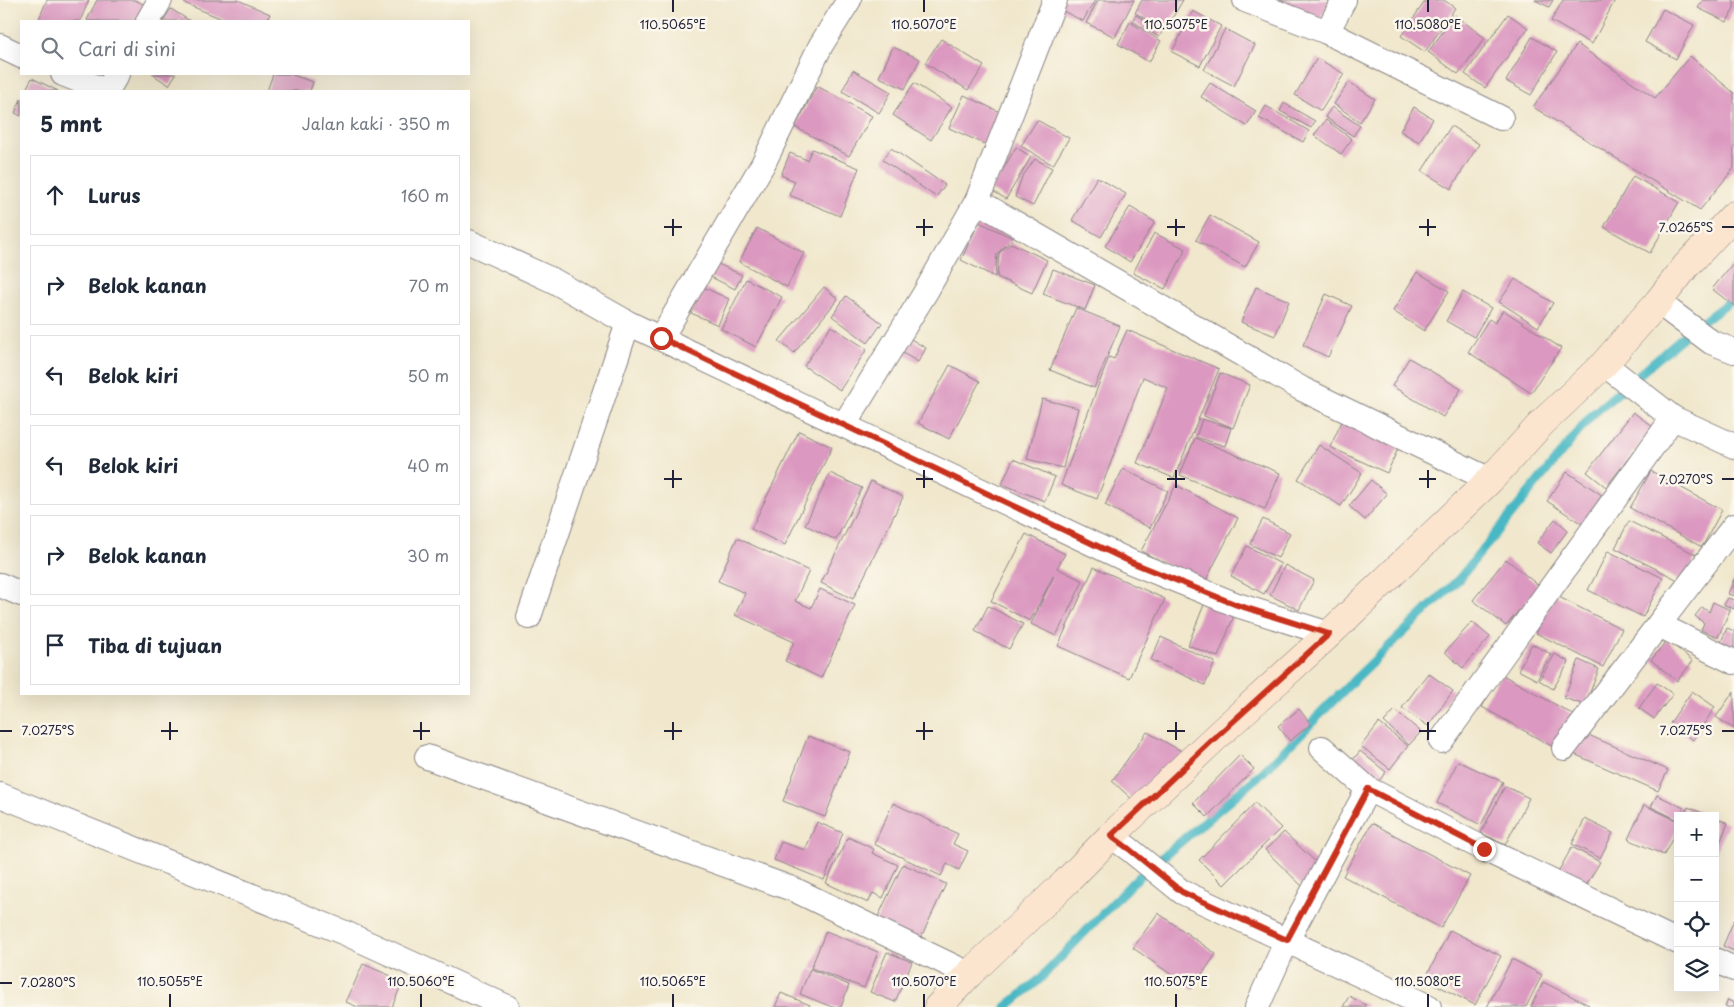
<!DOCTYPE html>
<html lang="id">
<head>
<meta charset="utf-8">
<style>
  body { margin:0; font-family:"Playpen Sans",sans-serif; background:#f6f6f7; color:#1f2937 }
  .controls { position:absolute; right:15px; bottom:15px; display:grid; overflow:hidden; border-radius:0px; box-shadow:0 5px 20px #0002 }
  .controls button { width:45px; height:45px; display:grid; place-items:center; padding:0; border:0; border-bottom:1px solid #e0e1e3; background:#fff; color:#1f2937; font:25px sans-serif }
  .stop { position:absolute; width:15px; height:15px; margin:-11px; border:4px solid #c8321e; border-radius:50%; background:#fff }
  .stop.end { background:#c8321e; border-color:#fff; box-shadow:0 1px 5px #0008 }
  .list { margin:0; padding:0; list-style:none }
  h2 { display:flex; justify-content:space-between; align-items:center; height:65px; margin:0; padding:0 20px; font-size:21px }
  h2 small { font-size:16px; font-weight:400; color:#747a83 }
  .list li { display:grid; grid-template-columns:32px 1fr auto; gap:15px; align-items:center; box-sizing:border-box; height:80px; margin:0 10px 10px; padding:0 10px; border:1px solid #e0e1e3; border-radius:0px }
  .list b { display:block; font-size:19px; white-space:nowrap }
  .list em { font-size:16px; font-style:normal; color:#747a83 }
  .icon { flex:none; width:28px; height:28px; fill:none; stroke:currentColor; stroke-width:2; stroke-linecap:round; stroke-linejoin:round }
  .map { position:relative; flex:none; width:1734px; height:1007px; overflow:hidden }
  .search { position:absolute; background:#fff; box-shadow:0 5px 20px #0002; left:20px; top:20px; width:450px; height:55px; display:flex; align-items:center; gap:12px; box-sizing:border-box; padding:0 18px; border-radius:0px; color:#747a83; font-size:19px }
  .panel { position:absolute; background:#fff; box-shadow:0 5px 20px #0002; left:20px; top:90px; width:450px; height:605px; border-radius:0px }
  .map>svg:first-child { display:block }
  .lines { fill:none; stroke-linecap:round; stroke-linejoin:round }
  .stream { stroke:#4ab8c4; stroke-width:9 }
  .building { fill:#db98c0 }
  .street-casing { stroke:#898484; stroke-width:26 }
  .secondary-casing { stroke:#898484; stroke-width:29 }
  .street { stroke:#fff; stroke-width:24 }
  .secondary { stroke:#fce5cf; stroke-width:28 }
  .route { stroke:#c8321e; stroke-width:6 }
  .ticks { fill:none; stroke:#22223b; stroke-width:2 }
  .ticks-label { font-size:12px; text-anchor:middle; fill:#22223b; stroke:#fbf7ec; stroke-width:5; stroke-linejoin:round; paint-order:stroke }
</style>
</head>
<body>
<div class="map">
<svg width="1734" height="1007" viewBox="0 0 1734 1007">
  <rect width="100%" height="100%" fill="#fbf7ec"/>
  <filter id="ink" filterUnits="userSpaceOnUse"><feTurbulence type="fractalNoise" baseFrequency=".02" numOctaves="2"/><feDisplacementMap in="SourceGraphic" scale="10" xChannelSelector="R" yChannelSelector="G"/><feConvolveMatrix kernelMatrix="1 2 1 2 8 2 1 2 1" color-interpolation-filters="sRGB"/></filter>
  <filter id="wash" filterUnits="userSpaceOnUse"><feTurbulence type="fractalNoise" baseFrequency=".0096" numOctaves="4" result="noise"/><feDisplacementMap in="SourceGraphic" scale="20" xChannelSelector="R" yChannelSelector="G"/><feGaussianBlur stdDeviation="1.12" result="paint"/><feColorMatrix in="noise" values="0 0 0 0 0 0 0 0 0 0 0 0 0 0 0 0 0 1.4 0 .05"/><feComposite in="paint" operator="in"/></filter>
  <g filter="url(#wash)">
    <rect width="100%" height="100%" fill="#f0e7cc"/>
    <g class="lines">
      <polyline class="stream" points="1006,1007 1039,980 1132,883 1262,773 1354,680 1459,579 1592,415 1685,335 1734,298"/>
    </g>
    <g id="blocks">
      <g class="building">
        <polygon points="47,0 89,0 80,21 38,21"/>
        <polygon points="97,0 135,0 147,6 138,21 89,21 87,20"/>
        <polygon points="185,0 238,0 270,14 267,21 227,21 184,3"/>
        <polygon points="1059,0 1095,0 1083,21 1055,7"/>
        <polygon points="1098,0 1134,0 1115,37 1086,23"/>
        <polygon points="1142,0 1183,0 1165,30 1135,13"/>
        <polygon points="1280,0 1329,0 1318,24 1277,6"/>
        <polygon points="1426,0 1444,0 1455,8 1425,52 1401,36"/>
        <polygon points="1535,0 1553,0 1549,7"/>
        <polygon points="1563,0 1615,0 1592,44 1551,21"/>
        <polygon points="1703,0 1734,0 1734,8 1727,22 1698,8"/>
        <polygon points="171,9 190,21 163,21"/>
        <polygon points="1663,9 1694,25 1676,59 1645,42"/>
        <polygon points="1193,11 1221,26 1200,66 1172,52"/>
        <polygon points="1508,14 1528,28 1485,88 1465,74"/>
        <polygon points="1136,15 1163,31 1159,37 1132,21"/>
        <polygon points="1455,15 1485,38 1458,74 1428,52"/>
        <polygon points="1130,22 1161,41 1149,62 1118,44"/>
        <polygon points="1225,29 1255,45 1234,86 1204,70"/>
        <polygon points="1532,37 1557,52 1531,95 1506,81"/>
        <polygon points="941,39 984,66 968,90 925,63"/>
        <polygon points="1577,44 1655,98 1690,56 1734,93 1734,168 1700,210 1533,107"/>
        <polygon points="893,47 920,59 905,89 879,77"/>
        <polygon points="1317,58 1344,74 1321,111 1295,95"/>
        <polygon points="853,70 891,92 879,113 842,91"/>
        <polygon points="152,74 176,74 169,85"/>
        <polygon points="273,74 290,74 313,82 310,91 267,91"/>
        <polygon points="32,78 58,91 25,91"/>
        <polygon points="1349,82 1375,99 1360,122 1334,104"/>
        <polygon points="914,83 952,107 931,140 893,115"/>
        <polygon points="1210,83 1256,111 1247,126 1201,97"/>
        <polygon points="817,86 872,116 849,156 795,127"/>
        <polygon points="964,95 1004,114 989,146 949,128"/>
        <polygon points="21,99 21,116 15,113"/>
        <polygon points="1284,103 1315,121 1311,128 1280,111"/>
        <polygon points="1266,106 1309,131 1303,142 1259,118"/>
        <polygon points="1332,107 1360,126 1353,136 1325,117"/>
        <polygon points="1414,107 1433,119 1419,142 1400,131"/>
        <polygon points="1037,120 1069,138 1053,165 1021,146"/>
        <polygon points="1326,120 1352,139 1341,154 1314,135"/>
        <polygon points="1451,126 1479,144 1451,189 1422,171"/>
        <polygon points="1016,147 1031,157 1006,199 991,190"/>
        <polygon points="891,148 945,185 936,197 883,160"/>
        <polygon points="812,149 859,168 840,216 789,195 795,181 781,175 790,153 807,160"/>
        <polygon points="1035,159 1052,168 1033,206 1015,197 1022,177"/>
        <polygon points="1633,176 1679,202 1650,253 1604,227"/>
        <polygon points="1097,177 1126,194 1101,237 1072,220"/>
        <polygon points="1130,207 1155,222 1130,262 1105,246"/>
        <polygon points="1210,215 1259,242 1245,267 1196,240"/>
        <polygon points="979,222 1013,238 997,254 995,277 961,260"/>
        <polygon points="757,228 804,253 787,287 739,262"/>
        <polygon points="1154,233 1186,249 1165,289 1133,273"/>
        <polygon points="1011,243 1047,260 1032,293 997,277 999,253"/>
        <polygon points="1734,262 1734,306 1712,289"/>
        <polygon points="716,263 742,275 735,289 709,276"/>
        <polygon points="1053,269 1095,285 1085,310 1043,294"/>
        <polygon points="1417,272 1449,291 1424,331 1393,311"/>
        <polygon points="746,279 782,297 756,347 721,329"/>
        <polygon points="1515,279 1553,303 1538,327 1499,302"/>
        <polygon points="703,287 729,299 718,325 691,313"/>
        <polygon points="824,287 838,299 794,353 779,341"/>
        <polygon points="1256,287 1289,301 1275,336 1241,322"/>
        <polygon points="1463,292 1491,308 1474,337 1446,321"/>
        <polygon points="1326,294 1352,306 1328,357 1303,345"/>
        <polygon points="846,296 882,323 868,343 832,316"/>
        <polygon points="1076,308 1120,326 1094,388 1050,370"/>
        <polygon points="1503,310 1561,348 1531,393 1468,352 1489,319 1495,323"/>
        <polygon points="831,326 867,349 840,390 804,366"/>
        <polygon points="1127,330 1219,369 1174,478 1137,463 1168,388 1143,377 1097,499 1061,485 1109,357 1114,359"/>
        <polygon points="909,338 926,348 918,362 901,352"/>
        <polygon points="1409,358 1461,389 1443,417 1392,386"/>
        <polygon points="950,365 980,381 949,439 918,423"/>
        <polygon points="1220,373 1250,385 1233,428 1204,416"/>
        <polygon points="1042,399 1078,408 1063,468 1027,459"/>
        <polygon points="1633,412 1653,427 1606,487 1587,472"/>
        <polygon points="1345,415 1402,440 1387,473 1330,447"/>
        <polygon points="1202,419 1231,428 1225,446 1196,437"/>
        <polygon points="799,431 832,447 785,545 751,529"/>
        <polygon points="1195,438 1280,473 1265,509 1180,475"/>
        <polygon points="1319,445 1362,473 1341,506 1298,479"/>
        <polygon points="1013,459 1055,477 1045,501 1002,484"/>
        <polygon points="1123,469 1168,491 1150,528 1105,505"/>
        <polygon points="1651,471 1722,510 1702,547 1630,508"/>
        <polygon points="1567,472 1602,495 1582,524 1547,501"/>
        <polygon points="830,473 862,488 836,540 805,525"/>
        <polygon points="1371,480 1387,494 1365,520 1349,506"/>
        <polygon points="871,481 903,497 853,599 821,583"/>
        <polygon points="1176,485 1238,518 1204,584 1141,551"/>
        <polygon points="1263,519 1290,533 1278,558 1250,544"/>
        <polygon points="1555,519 1568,530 1551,553 1537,543"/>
        <polygon points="1629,521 1697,555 1682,582 1615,548"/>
        <polygon points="1026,534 1065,554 1057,568 1083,581 1056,636 1031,624 1054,575 1030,621 991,601"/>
        <polygon points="737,538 809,571 795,601 811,608 820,589 855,605 821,678 785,661 794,642 735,615 745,593 718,581"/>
        <polygon points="1247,546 1281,564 1264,594 1231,576"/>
        <polygon points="1608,551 1663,578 1643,617 1588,590"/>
        <polygon points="1506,559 1539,586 1506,626 1473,600"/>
        <polygon points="1285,565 1314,580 1299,610 1270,595"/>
        <polygon points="1094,567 1165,599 1129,678 1058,646"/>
        <polygon points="1734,579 1734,596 1728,594"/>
        <polygon points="1555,595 1622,629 1603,667 1536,633"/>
        <polygon points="1728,598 1734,600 1734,609 1724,605"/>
        <polygon points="1205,602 1235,613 1218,657 1188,645"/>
        <polygon points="1713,602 1730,610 1718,637 1701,630 1704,623 1695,616 1702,607 1709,612"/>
        <polygon points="988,606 1023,624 1009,649 975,631"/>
        <polygon points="1472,622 1490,637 1463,668 1445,652"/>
        <polygon points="1727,628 1734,631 1734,648 1721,642"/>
        <polygon points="1161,637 1215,662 1205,685 1151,660"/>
        <polygon points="1667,640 1693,661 1677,681 1651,660"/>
        <polygon points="1532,644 1551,654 1537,680 1518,670"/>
        <polygon points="1555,654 1569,662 1553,689 1539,680"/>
        <polygon points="1579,660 1599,669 1585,705 1564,698"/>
        <polygon points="1428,673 1453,691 1428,726 1402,708"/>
        <polygon points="1501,674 1574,715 1555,748 1482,707"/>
        <polygon points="1657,683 1673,694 1654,719 1639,708"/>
        <polygon points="1692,691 1715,707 1693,740 1670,723"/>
        <polygon points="1734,691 1734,729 1716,717"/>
        <polygon points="1299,709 1311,724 1290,741 1278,726"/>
        <polygon points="1395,710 1421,732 1409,745 1384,722"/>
        <polygon points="1379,723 1408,746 1390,769 1361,746"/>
        <polygon points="1147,732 1185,753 1134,801 1112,781"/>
        <polygon points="1584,733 1668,770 1658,791 1574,754"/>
        <polygon points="808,736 850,752 825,817 783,801"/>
        <polygon points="1360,751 1386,772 1375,786 1349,765"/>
        <polygon points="1240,755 1254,769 1207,817 1193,803"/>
        <polygon points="1458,761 1503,782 1481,825 1437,803"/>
        <polygon points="1505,786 1529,798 1505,845 1481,833"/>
        <polygon points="1657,795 1684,808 1680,816 1678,816 1678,820 1651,807"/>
        <polygon points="893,803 958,834 953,844 968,851 959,870 947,864 941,876 874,844"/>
        <polygon points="1255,803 1281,828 1224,885 1199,860"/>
        <polygon points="1644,805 1678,821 1678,827 1664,855 1628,839"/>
        <polygon points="1688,807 1710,816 1684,816"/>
        <polygon points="1715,818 1728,823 1715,855"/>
        <polygon points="1585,819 1613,833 1600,858 1572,844"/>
        <polygon points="817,822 843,833 824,880 774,860 781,842 805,850"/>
        <polygon points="1372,823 1470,876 1441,928 1343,876"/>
        <polygon points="1284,832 1323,869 1305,889 1265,850"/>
        <polygon points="848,837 874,849 872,853 898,865 883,898 873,893 868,903 826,883"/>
        <polygon points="1572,847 1600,862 1585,887 1558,872"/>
        <polygon points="903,864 946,884 919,942 876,921"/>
        <polygon points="1158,913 1216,954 1192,989 1133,948"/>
        <polygon points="1734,920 1734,951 1723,946"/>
        <polygon points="1450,930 1501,956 1475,1005 1425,979"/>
        <polygon points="826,931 878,952 864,988 811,968"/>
        <polygon points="887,952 912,962 895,1002 870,992"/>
        <polygon points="1512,959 1542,975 1526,1007 1487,1007"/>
        <polygon points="363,964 403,981 392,1007 358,1007 346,1002"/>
        <polygon points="810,969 849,985 841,1007 832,1007 800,994"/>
        <polygon points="1543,982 1589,1005 1588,1007 1531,1007"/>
        <polygon points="781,993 810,1005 809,1007 775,1007"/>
        <polygon points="1349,996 1366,1005 1365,1007 1343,1007"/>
        <polygon points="1728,1000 1734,1003 1734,1007 1725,1007"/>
      </g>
    </g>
  </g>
  <g filter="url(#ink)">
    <use href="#blocks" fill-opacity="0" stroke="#898484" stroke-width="1"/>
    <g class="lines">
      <defs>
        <g id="street">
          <polyline points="1245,0 1327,32 1501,118"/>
          <polyline points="148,21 160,0"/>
          <polyline points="1327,32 1344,0"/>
          <polyline points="0,46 21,56"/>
          <polyline points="63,74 106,91"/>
          <polyline points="107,91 117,74"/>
          <polyline points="977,201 1302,389 1490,480"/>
          <polyline points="469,242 554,281 628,323 1131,562 1237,605 1329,634"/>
          <polyline points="1658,302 1711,342 1734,351"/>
          <polyline points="661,338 763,164 821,45 849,0"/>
          <polyline points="1604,364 1673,418 1734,446"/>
          <polyline points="844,425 925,293 977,201 1055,0"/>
          <polyline points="0,585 21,594"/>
          <polyline points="529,617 628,323"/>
          <polyline points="1659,625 1734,662"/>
          <polyline points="1441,741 1673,418"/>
          <polyline points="1322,748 1368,789 1484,849 1678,942"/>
          <polyline points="1564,748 1734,526"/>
          <polyline points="427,757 795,890 969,974"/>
          <polyline points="0,795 345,933 507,1007"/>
          <polyline points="1111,836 1129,849 1182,892 1429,1007"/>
          <polyline points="1715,960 1734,969"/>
          <polyline points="1257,1007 1287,940 1368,789"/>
        </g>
        <polyline id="secondary" points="938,1007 969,974 1065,883 1111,836 1217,736 1329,634 1490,480 1542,423 1604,364 1658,302 1686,266 1734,215"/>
      </defs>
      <use href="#street" class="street-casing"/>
      <use href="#secondary" class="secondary-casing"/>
      <use href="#street" class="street"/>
      <use href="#secondary" class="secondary"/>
    </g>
  </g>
  <g class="lines" filter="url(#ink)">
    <polyline class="route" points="661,338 1131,562 1237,605 1329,634 1217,736 1111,836 1129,849 1182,892 1287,940 1368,789 1484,849"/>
  </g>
  <path class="ticks" d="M673,0V12M924,0V12M1176,0V12M1428,0V12M673,219V236M924,219V236M1176,219V236M1428,219V236M664,227H682M916,227H933M1167,227H1185M1419,227H1436M1722,227H1734M673,470V488M924,470V488M1176,470V488M1428,470V488M664,479H682M916,479H933M1167,479H1185M1419,479H1436M1722,479H1734M170,722V740M421,722V740M673,722V740M924,722V740M1176,722V740M1428,722V740M0,731H12M161,731H178M413,731H430M664,731H682M916,731H933M1167,731H1185M1419,731H1436M1722,731H1734M0,983H12M170,994V1007M421,994V1007M673,994V1007M924,994V1007M1176,994V1007M1428,994V1007"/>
  <g class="ticks-label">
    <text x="673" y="29">110.5065°E</text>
    <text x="924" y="29">110.5070°E</text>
    <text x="1176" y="29">110.5075°E</text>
    <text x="1428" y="29">110.5080°E</text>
    <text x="1686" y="232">7.0265°S</text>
    <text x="1686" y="484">7.0270°S</text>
    <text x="48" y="735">7.0275°S</text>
    <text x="1686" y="735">7.0275°S</text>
    <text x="170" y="986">110.5055°E</text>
    <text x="421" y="986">110.5060°E</text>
    <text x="673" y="986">110.5065°E</text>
    <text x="924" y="986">110.5070°E</text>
    <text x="1176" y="986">110.5075°E</text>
    <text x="1428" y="986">110.5080°E</text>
    <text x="48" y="987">7.0280°S</text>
  </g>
</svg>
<div class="controls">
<button>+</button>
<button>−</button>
<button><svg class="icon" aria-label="locate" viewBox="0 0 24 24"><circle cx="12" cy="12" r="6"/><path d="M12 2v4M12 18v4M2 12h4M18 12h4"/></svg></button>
<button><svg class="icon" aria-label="layers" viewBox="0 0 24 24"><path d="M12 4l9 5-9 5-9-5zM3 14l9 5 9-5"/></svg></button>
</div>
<div class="stop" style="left:661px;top:338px"></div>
<div class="stop end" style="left:1484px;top:849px"></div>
<div class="search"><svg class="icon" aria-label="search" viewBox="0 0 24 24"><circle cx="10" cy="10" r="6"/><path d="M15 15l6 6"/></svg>Cari di sini</div>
<section class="panel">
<h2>5 mnt<small>Jalan kaki · 350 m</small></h2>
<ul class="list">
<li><svg class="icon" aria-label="ahead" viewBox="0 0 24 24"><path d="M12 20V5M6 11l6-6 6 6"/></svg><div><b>Lurus</b></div><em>160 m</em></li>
<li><svg class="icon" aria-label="right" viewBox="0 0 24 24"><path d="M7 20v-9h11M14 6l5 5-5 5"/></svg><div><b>Belok kanan</b></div><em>70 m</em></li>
<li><svg class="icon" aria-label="left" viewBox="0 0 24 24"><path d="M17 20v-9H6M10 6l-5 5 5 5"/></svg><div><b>Belok kiri</b></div><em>50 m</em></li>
<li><svg class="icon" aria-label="left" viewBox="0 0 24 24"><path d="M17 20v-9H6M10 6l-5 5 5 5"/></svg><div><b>Belok kiri</b></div><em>40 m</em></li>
<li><svg class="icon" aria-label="right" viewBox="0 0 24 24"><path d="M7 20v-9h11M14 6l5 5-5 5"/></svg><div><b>Belok kanan</b></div><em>30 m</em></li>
<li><svg class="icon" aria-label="arrive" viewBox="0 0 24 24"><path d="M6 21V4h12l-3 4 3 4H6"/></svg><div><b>Tiba di tujuan</b></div></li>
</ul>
</section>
</div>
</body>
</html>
